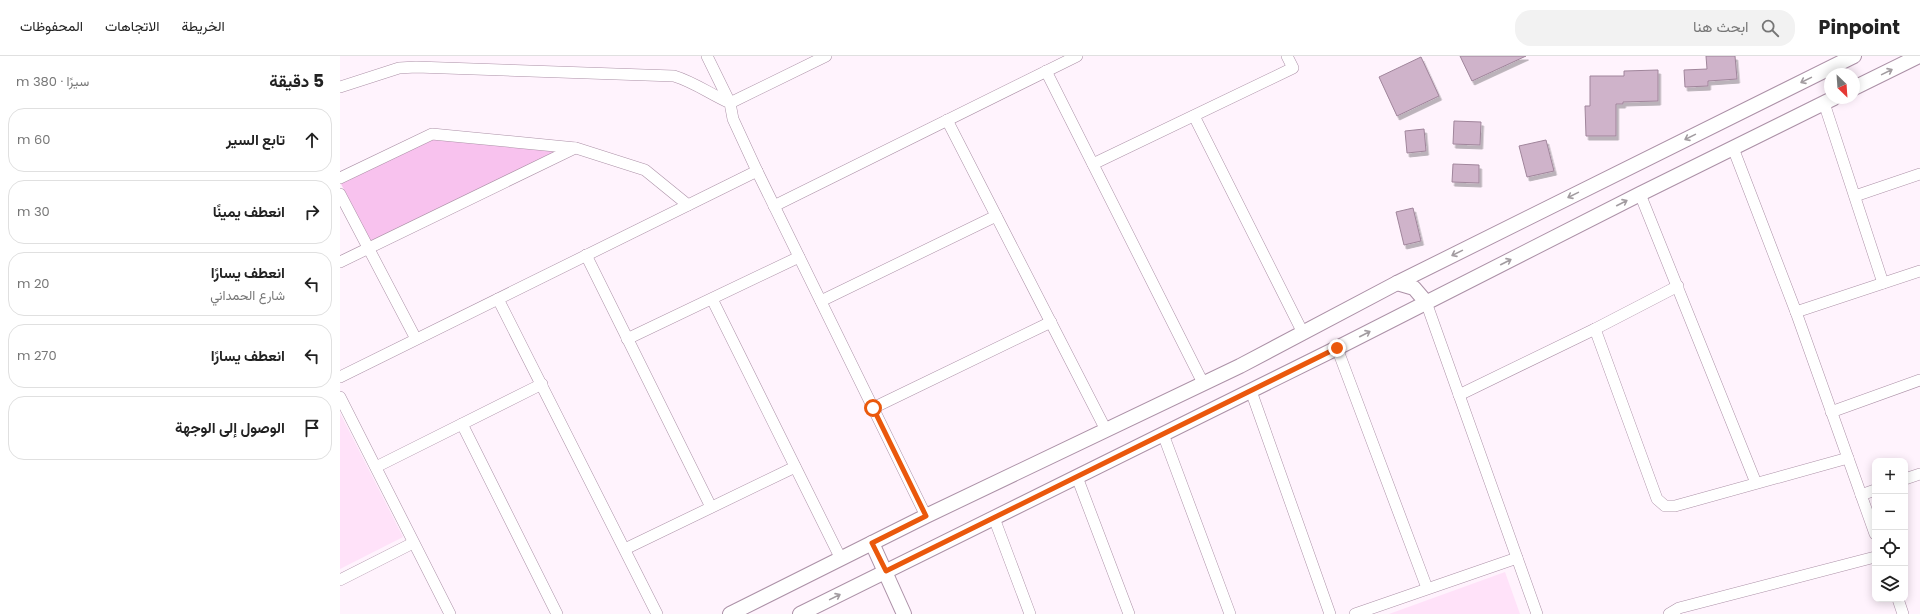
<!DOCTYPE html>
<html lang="ar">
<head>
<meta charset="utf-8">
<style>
  body { margin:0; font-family:Poppins,Vazirmatn,sans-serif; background:#f2f2f2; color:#222; direction:rtl }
  .controls { position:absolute; right:12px; bottom:12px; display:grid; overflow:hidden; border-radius:8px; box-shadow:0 2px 10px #0003 }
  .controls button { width:36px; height:36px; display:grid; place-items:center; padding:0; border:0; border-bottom:1px solid #e0e0e0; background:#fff; color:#222; font:20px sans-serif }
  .compass { position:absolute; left:1484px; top:12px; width:36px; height:36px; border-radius:50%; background:#fff; box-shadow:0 2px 10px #0003; rotate:155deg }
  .stop { position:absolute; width:12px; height:12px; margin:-9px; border:3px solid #ea580c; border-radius:50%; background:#fff }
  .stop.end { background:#ea580c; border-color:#fff; box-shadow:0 1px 4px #0008 }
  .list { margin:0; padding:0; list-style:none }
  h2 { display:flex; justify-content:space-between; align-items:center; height:52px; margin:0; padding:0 16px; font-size:17px }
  h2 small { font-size:13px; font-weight:400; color:#767676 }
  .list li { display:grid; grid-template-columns:26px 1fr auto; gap:12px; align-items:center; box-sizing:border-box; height:64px; margin:0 8px 8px; padding:0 8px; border:1px solid #e0e0e0; border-radius:16px }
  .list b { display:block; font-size:15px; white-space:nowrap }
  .list p { margin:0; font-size:13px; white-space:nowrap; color:#767676 }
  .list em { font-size:13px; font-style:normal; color:#767676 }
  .icon { flex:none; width:22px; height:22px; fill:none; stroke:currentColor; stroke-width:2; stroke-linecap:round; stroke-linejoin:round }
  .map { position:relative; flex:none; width:1580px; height:558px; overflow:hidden; direction:ltr }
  header { display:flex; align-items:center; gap:24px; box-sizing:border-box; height:56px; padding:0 20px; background:#fff; border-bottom:1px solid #e0e0e0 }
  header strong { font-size:19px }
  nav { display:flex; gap:22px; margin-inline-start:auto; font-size:14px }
  .search { width:280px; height:36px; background:#f2f2f2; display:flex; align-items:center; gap:10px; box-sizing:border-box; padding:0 14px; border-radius:16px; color:#767676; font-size:15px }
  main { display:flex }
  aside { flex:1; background:#fff }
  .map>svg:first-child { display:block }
  .built { fill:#ffe2f9 }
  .green { fill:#f8c2ee }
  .building { fill:#cfb3ca; stroke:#a0859b; filter:url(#shadow) }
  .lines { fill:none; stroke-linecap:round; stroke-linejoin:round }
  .minor-casing { stroke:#ac91a7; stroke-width:12 }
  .tertiary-casing { stroke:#ac91a7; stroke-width:16 }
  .minor { stroke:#fff; stroke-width:11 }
  .tertiary { stroke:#fff; stroke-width:14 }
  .oneway { stroke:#a29ca0 }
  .route { stroke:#ea580c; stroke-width:5 }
</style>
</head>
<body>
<header>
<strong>Pinpoint</strong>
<div class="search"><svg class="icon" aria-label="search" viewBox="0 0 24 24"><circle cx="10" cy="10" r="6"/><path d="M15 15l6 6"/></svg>ابحث هنا</div>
<nav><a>الخريطة</a><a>الاتجاهات</a><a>المحفوظات</a></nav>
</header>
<main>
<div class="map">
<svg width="1580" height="558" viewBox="0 0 1580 558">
  <defs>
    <filter id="shadow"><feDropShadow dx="2.5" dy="4" stdDeviation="0" flood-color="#0004"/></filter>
  </defs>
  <rect width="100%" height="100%" fill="#fff3fd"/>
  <g class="built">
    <polygon points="0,357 63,481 0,513"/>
    <polygon points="1165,516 1180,558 1049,558"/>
  </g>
  <polygon class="green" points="93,83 223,95 31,186 0,126"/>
  <g class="building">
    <polygon points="1120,0 1186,0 1132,25"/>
    <polygon points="1366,0 1395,0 1397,23 1368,25 1368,30 1345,31 1344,14 1367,13"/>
    <polygon points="1081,1 1099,40 1057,60 1039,21"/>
    <polygon points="1318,14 1318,45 1283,46 1283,48 1276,48 1276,80 1246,80 1245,50 1250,50 1250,20 1284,20 1284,15"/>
    <polygon points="1114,65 1141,66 1140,89 1113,88"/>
    <polygon points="1084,73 1086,95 1067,97 1065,75"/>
    <polygon points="1206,84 1214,115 1187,121 1179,90"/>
    <polygon points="1113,108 1139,109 1139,127 1112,126"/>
    <polygon points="1073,152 1081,185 1064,189 1056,156"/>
  </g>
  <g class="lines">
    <defs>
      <g id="minor">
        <polyline points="367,0 390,47 486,0"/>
        <polyline points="706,15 863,327"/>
        <path d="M0,31L59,12L76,11L334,20C354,26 370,38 390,47L393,63L417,115L586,460"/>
        <polyline points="1484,47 1543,227"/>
        <polyline points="854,60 963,277"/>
        <polyline points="607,64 766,374"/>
        <polyline points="1393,92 1456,256 1535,478"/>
        <polyline points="753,108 953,12 947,0"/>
        <polyline points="0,122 92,78 236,92 305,114 348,149"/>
        <polyline points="0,138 76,283"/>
        <polyline points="1300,138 1416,427"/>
        <polyline points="1515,140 1580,118"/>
        <polyline points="434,150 737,0"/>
        <polyline points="246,199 371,451"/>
        <polyline points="0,206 235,92"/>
        <polyline points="158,243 317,558"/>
        <polyline points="372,243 501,503"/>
        <polyline points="481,245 656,160"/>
        <polyline points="1086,246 1197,558"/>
        <polyline points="1456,256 1580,215"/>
        <polyline points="1255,273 1317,443 1325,450 1335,450 1508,402"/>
        <polyline points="287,283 459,201"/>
        <polyline points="997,292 1087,532"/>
        <polyline points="0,321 417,115"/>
        <polyline points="911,335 990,558"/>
        <polyline points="1119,339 1255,273 1338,230"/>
        <polyline points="0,341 110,558"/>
        <polyline points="533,352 711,266"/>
        <polyline points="1491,356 1580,324"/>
        <polyline points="122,368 217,558"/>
        <polyline points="823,378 890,558"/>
        <polyline points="36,411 202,328"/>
        <polyline points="737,421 789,558"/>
        <polyline points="1565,423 1580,418"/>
        <polyline points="1521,439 1535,434"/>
        <polyline points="654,462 690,558"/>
        <polyline points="285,493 455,411"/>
        <polyline points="0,524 73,487"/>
        <polyline points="1558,543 1563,558"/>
        <polyline points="1015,558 1177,502"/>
        <polyline points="1329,558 1339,552 1535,501"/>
      </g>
      <g id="tertiary">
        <polyline points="1514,32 1579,0"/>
        <polyline points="1057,227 1074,232 1086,246"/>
        <polyline points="532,487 564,558"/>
        <polyline points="390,558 586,460 900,310 1057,227 1514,0"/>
        <polyline points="460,558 997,292 1300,138 1494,42"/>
      </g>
    </defs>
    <use href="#minor" class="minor-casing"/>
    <use href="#tertiary" class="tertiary-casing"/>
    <use href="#minor" class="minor"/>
    <use href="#tertiary" class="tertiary"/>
  </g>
  <defs><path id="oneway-shaft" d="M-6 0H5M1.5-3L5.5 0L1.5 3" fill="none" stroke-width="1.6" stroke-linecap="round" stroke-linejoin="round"/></defs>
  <g class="oneway">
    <use href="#oneway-shaft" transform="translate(1547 16) rotate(-26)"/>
    <use href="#oneway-shaft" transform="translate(1466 24) rotate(154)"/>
    <use href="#oneway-shaft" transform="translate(1350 81) rotate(154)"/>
    <use href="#oneway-shaft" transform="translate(1233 139) rotate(154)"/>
    <use href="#oneway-shaft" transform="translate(1282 147) rotate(-27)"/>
    <use href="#oneway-shaft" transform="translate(1117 197) rotate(154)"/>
    <use href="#oneway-shaft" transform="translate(1166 206) rotate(-27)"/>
    <use href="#oneway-shaft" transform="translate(1025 278) rotate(-27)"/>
    <use href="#oneway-shaft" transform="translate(495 541) rotate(-26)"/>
  </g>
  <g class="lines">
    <polyline class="route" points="533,352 586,460 532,487 546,515 997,292"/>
  </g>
</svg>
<div class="controls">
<button>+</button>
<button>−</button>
<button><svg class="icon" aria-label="locate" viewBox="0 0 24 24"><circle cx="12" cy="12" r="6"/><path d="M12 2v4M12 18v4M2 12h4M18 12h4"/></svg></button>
<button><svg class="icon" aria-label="layers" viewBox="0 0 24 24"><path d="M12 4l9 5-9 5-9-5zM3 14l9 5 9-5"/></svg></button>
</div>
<svg class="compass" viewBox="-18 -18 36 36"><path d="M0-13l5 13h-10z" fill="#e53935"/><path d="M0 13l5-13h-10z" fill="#767676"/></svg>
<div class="stop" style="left:533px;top:352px"></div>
<div class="stop end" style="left:997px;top:292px"></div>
</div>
<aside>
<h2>5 دقيقة<small>سيرًا · 380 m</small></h2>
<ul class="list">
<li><svg class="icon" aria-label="ahead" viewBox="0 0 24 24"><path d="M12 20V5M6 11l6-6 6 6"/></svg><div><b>تابع السير</b></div><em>60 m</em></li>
<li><svg class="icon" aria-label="right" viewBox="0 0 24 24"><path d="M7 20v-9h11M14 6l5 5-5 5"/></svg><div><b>انعطف يمينًا</b></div><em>30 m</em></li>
<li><svg class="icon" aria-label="left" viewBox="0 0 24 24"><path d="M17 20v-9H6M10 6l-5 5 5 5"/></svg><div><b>انعطف يسارًا</b><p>شارع الحمداني</p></div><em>20 m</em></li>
<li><svg class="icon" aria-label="left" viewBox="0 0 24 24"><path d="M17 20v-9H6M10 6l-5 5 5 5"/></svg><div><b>انعطف يسارًا</b></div><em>270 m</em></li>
<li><svg class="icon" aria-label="arrive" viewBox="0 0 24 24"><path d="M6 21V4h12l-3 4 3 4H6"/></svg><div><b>الوصول إلى الوجهة</b></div></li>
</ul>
</aside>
</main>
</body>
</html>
